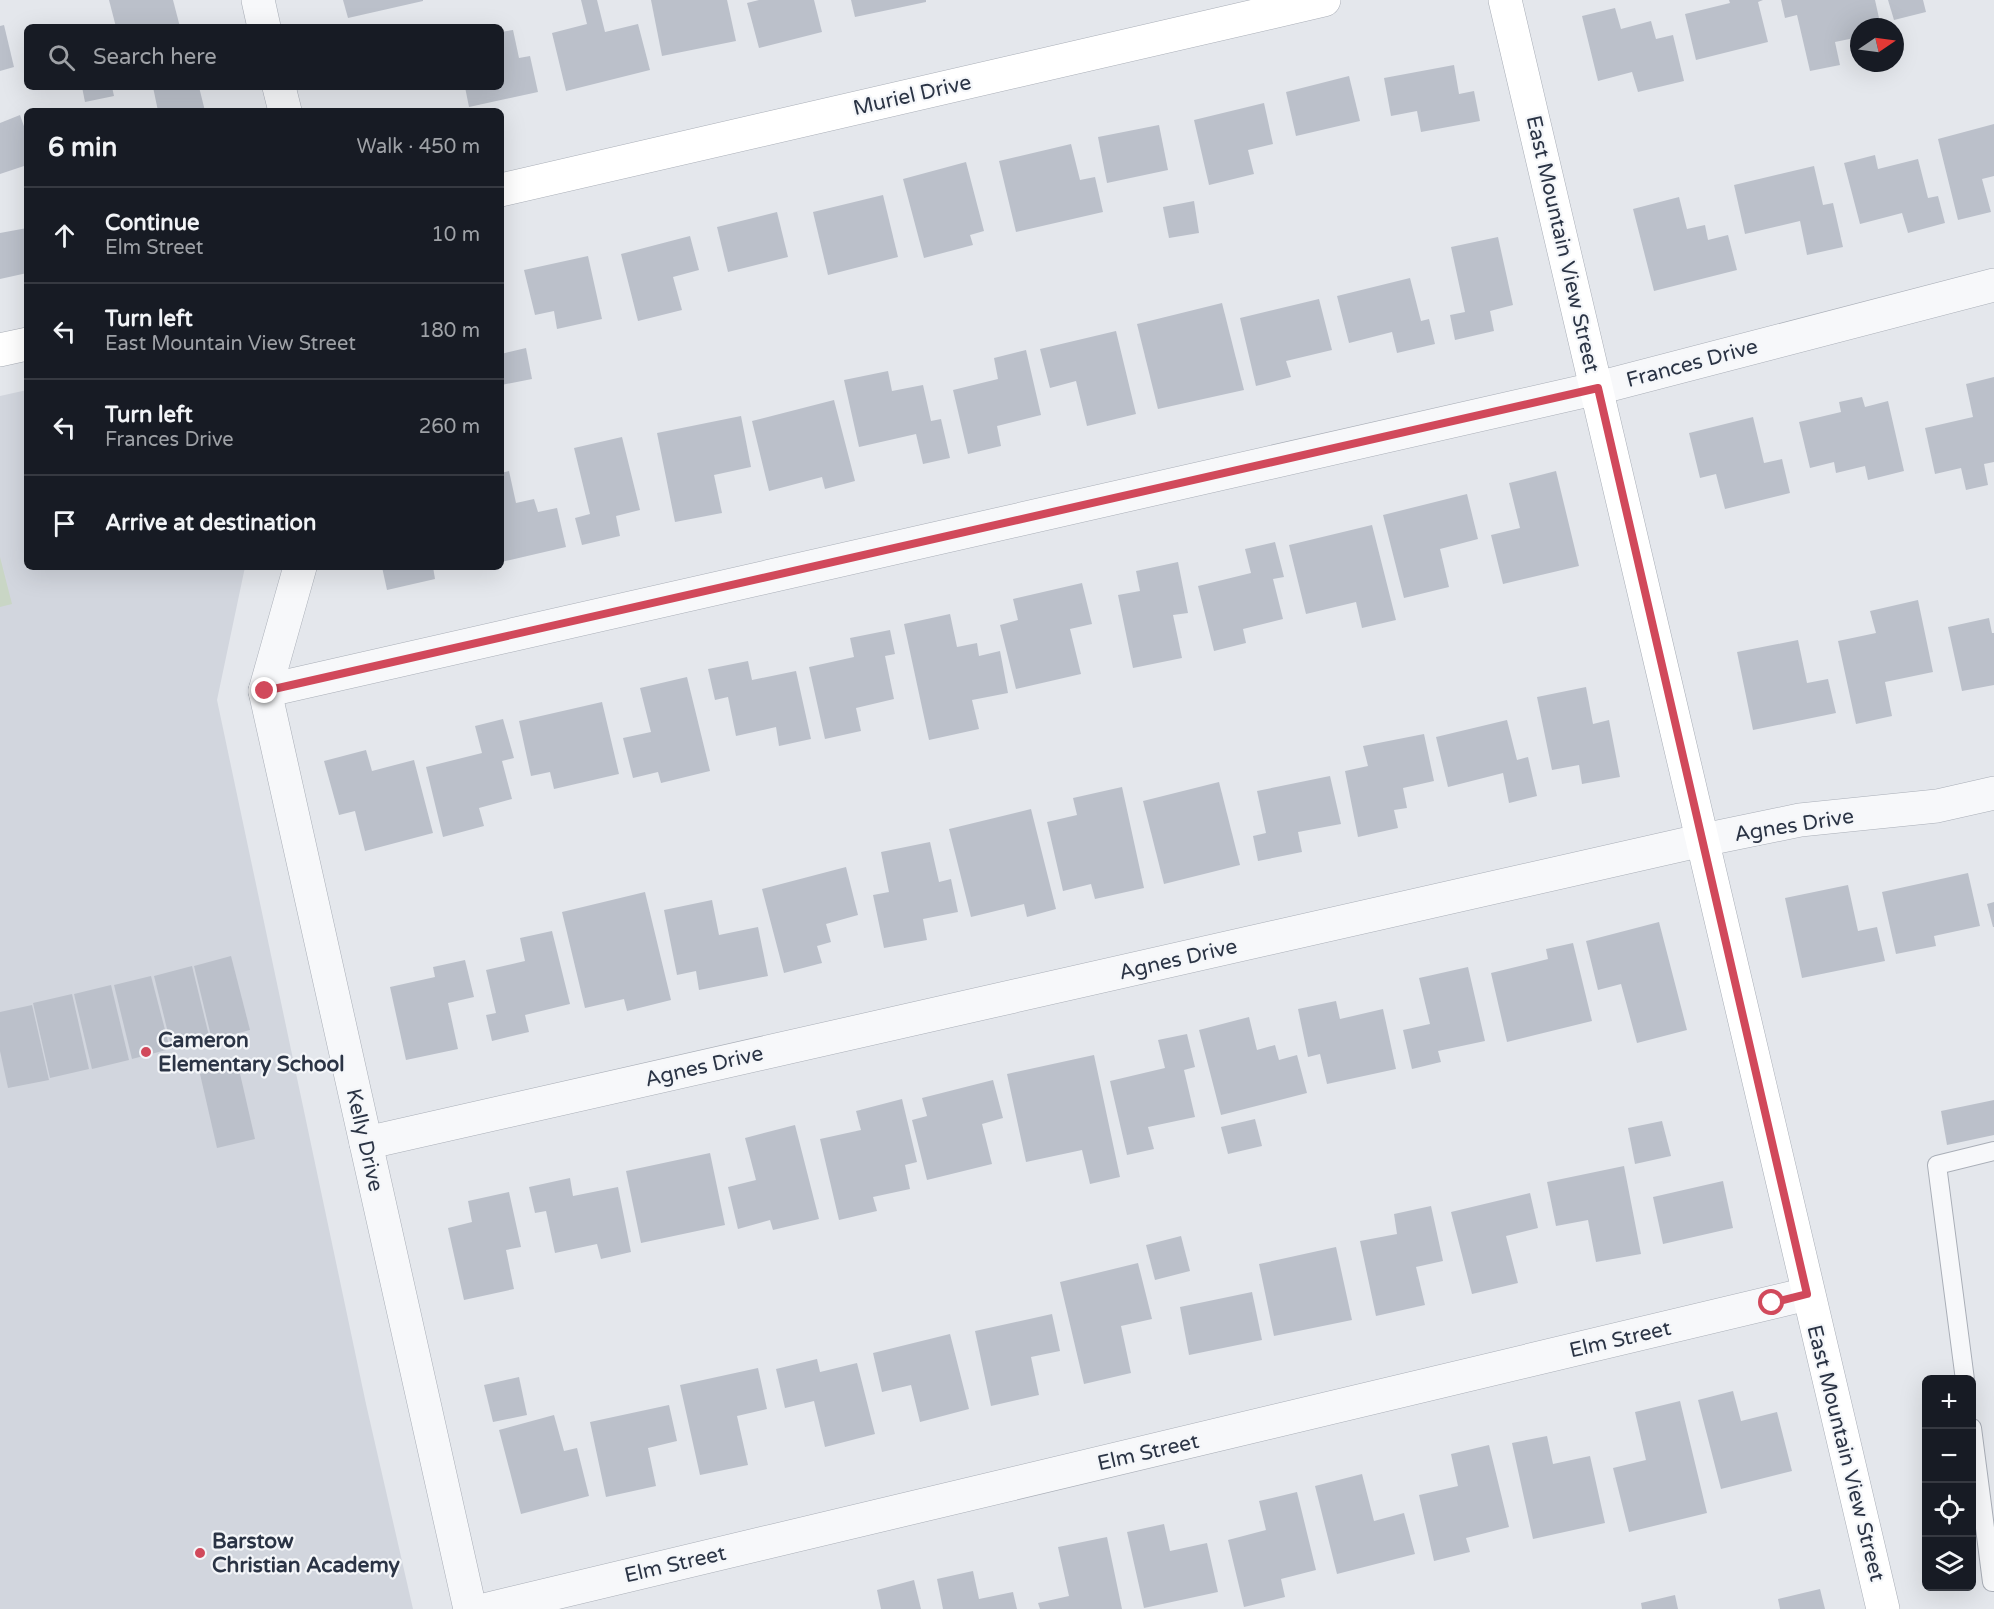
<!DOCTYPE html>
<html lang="en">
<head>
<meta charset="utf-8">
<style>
  body { margin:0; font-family:"Varela Round",sans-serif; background:#242831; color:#f1f3f6 }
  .controls { position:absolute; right:18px; bottom:18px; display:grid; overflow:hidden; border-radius:9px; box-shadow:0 6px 24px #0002 }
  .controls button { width:54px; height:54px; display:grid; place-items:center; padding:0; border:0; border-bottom:2px solid #363941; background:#171b24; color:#f1f3f6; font:30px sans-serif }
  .compass { position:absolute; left:1850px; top:18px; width:54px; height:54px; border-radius:50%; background:#171b24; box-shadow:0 6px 24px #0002; rotate:77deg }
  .stop { position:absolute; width:18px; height:18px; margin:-14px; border:4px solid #d1495b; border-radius:50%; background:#fff }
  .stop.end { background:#d1495b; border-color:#fff; box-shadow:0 2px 6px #0008 }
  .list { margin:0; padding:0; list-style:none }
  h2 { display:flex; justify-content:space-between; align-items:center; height:78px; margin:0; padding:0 24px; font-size:26px }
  h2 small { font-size:20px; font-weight:400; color:#9ea1a6 }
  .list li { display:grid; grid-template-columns:39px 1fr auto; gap:18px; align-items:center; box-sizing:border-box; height:96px; padding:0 24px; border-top:2px solid #363941 }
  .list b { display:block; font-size:22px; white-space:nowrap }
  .list p { margin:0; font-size:20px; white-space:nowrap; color:#9ea1a6 }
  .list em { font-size:20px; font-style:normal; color:#9ea1a6 }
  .icon { flex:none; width:33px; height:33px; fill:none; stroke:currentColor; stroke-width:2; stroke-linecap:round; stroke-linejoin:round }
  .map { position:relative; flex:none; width:1994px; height:1609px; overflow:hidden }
  .search { position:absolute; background:#171b24; box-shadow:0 6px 24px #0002; left:24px; top:24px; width:480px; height:66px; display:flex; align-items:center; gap:15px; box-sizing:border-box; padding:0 21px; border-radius:9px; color:#9ea1a6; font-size:22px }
  .panel { position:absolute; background:#171b24; box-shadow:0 6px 24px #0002; left:24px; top:108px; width:480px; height:462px; border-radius:9px }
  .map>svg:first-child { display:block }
  .built { fill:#d2d6de }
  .green { fill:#c9d6c5 }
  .building { fill:#bbc0ca }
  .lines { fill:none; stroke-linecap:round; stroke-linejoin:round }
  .lane-casing { stroke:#a9aeb7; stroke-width:20 }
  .street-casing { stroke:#a9aeb7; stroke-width:34 }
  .secondary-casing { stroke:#a9aeb7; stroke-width:34 }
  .lane { stroke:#f7f8fa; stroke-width:18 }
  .street { stroke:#f7f8fa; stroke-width:33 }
  .secondary { stroke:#fff; stroke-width:33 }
  .route { stroke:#d1495b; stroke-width:8 }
  .poi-dot { fill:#d1495b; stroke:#f4f6f9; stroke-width:2 }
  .labels { text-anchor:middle; stroke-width:4.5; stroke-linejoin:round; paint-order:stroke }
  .street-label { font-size:21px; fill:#2b3445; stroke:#f4f6f9 }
  .poi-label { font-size:21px; font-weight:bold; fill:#2b3445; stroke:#f4f6f9; text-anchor:start }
</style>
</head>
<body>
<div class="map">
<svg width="1994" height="1609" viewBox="0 0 1994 1609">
  <rect width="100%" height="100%" fill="#e4e7ec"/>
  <polygon class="built" points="27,390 27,567 245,567 217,700 366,1404 413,1609 0,1609 0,396"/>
  <polygon class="green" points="0,557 12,604 0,607"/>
  <g class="building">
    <polygon points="109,0 173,0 180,27 116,27"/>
    <polygon points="343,0 423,0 423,1 348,18"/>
    <polygon points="581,0 597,0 605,32 638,24 650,70 566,91 552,33 587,24"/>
    <polygon points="651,0 727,0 736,41 662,56"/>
    <polygon points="759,0 814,0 822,32 759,48 747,3"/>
    <polygon points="851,0 926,0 926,2 855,17"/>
    <polygon points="1729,0 1763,0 1758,2 1768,42 1696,60 1685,14 1730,3"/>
    <polygon points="1781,0 1875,0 1881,27 1859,27 1859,37 1835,42 1840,65 1810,71 1797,15 1785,18"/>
    <polygon points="1888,0 1923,0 1926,12 1894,20"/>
    <polygon points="1615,8 1621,29 1651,21 1656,39 1673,35 1684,81 1638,92 1632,72 1598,81 1582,16"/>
    <polygon points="4,25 14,67 0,71 0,26"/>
    <polygon points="513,30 519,58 530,56 538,92 469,107 465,87 501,87 501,32"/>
    <polygon points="1454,65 1459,94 1474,91 1480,121 1421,132 1417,111 1391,116 1384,78"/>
    <polygon points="1349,76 1360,121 1296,136 1286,92"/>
    <polygon points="82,87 112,87 114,96 85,102"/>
    <polygon points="153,87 199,87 205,111 158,111"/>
    <polygon points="1264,103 1273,144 1248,150 1254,174 1209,185 1194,120"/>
    <polygon points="20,115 27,135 27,165 0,174 0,123"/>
    <polygon points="1994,124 1994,176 1982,179 1991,212 1958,220 1938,139"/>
    <polygon points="1159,125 1168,170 1107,183 1098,137"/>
    <polygon points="1071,144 1080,180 1095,177 1103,212 1016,232 999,161"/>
    <polygon points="1875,155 1878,169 1918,159 1928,198 1938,196 1945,223 1908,233 1902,213 1860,224 1844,163"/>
    <polygon points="966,162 984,231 970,235 973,245 924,258 903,179"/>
    <polygon points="1814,166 1823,205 1833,203 1843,247 1807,255 1800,221 1745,234 1734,185"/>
    <polygon points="883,195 898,257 828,275 813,212"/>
    <polygon points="1679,197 1687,229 1705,225 1708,240 1728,235 1737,270 1654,291 1633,209"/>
    <polygon points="1194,201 1199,233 1169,238 1163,207"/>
    <polygon points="777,212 788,257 728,272 717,227"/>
    <polygon points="27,228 27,273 0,279 0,233"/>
    <polygon points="690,236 699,270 673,277 682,310 638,321 621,254"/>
    <polygon points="1498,237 1513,305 1490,311 1494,331 1455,340 1450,315 1465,312 1451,247"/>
    <polygon points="588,256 602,319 557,329 554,311 535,315 524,270"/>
    <polygon points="1410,278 1421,321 1429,319 1435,344 1397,353 1392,332 1349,343 1337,296"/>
    <polygon points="1319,299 1332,350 1286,361 1291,377 1256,386 1240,318"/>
    <polygon points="1222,303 1244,390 1158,409 1137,324"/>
    <polygon points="1116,331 1136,414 1087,426 1076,381 1050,388 1040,349"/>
    <polygon points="526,348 532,379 501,385 501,354"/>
    <polygon points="1026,350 1041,415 997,426 1001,446 968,454 953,390 998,379 994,358"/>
    <polygon points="888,371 892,391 923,385 931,421 941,419 950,458 923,464 916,434 859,447 844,380"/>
    <polygon points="1994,377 1994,462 1984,464 1988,485 1966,490 1961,468 1935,474 1925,428 1973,417 1966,384"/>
    <polygon points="1862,397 1865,407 1888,401 1904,471 1868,480 1865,466 1836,473 1834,462 1810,468 1799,422 1841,412 1839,402"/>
    <polygon points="834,400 855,481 825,489 822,477 769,491 752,421"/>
    <polygon points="741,416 751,467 714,475 722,513 675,522 657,433"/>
    <polygon points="1753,417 1764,463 1782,459 1790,493 1725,509 1716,474 1700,478 1689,433"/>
    <polygon points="622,437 640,510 616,516 620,536 582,545 575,518 590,514 574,448"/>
    <polygon points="509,471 516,503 534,499 538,512 557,508 566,547 501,562 501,473"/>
    <polygon points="1556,471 1579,566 1503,584 1491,535 1520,528 1509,483"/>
    <polygon points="1467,494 1478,539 1440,549 1449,587 1404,598 1383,515"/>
    <polygon points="1372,525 1396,620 1362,628 1356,602 1306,614 1289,545"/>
    <polygon points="1275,542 1284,577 1273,579 1283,619 1243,629 1246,643 1214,651 1198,586 1251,573 1245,549"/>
    <polygon points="1178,562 1188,613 1173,615 1182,658 1133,668 1118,595 1140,591 1136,571"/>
    <polygon points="382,567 433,567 435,579 387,590"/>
    <polygon points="1082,583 1092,624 1070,629 1081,674 1016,689 1000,625 1018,620 1013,599"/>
    <polygon points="1918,600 1933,672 1885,682 1892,716 1856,724 1838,641 1876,633 1870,611"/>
    <polygon points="950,614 957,647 977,643 979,656 1000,651 1008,693 972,700 979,729 929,740 904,624"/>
    <polygon points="1989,618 1992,633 1994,633 1994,685 1962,691 1948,627"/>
    <polygon points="890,630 895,654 885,656 894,699 856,708 861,731 825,739 809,667 854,657 850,638"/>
    <polygon points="1798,640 1807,683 1828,679 1836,713 1753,730 1737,652"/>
    <polygon points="748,661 752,680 796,671 811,739 779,746 776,727 736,736 728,697 715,700 708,669"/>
    <polygon points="687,677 710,771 661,783 658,772 633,778 623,738 651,732 640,688"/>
    <polygon points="1586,687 1593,724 1609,720 1620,777 1582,784 1579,765 1552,770 1537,697"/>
    <polygon points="602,702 619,774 554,789 550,772 531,776 519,721"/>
    <polygon points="503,719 514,758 502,761 512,799 479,808 484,826 443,837 426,767 482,753 475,726"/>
    <polygon points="1507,720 1517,760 1528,757 1537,796 1509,803 1503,773 1448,787 1436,737"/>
    <polygon points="1424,734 1434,781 1403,788 1407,808 1394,810 1398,828 1358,837 1345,771 1368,766 1363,746"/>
    <polygon points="366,750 372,771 414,760 433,833 365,851 355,811 339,815 324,761"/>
    <polygon points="1330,776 1341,824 1298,832 1302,852 1258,861 1253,836 1266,833 1257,791"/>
    <polygon points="1219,782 1240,865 1164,884 1143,801"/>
    <polygon points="1122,787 1144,888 1095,899 1091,884 1063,891 1047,822 1077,815 1073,798"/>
    <polygon points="1031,809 1056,909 1027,917 1024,904 971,917 949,829"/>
    <polygon points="930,842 939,882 951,879 958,912 923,919 927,940 884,948 873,895 889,892 881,852"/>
    <polygon points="846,867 858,915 826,924 831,942 817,946 822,963 784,973 762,889"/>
    <polygon points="1968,873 1980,926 1934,936 1936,946 1896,954 1882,892"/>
    <polygon points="1848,885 1858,931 1877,927 1885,961 1802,978 1785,898"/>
    <polygon points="645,892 671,1000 627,1011 624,999 585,1008 562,912"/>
    <polygon points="712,900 719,935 758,927 768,976 699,990 696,971 677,975 664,910"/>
    <polygon points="1994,902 1994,927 1993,927 1987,904"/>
    <polygon points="1659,922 1687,1030 1637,1043 1621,984 1598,990 1586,941"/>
    <polygon points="552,931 570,1004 525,1015 529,1032 492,1041 486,1015 496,1013 486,970 525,961 520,938"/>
    <polygon points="1573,943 1592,1021 1507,1042 1491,973 1548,959 1546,949"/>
    <polygon points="231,956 250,1030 212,1040 194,966"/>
    <polygon points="465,960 474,997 448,1003 458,1049 406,1060 390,987 435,977 433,967"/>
    <polygon points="192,966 210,1040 172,1049 154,976"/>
    <polygon points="1468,967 1485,1041 1438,1051 1441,1062 1412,1069 1403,1030 1430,1024 1419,978"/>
    <polygon points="151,976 170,1049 132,1059 114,985"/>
    <polygon points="111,985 129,1060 92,1069 74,994"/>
    <polygon points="72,994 89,1069 50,1078 33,1003"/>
    <polygon points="1336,1001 1340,1019 1383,1009 1396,1069 1327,1084 1320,1054 1308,1057 1298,1009"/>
    <polygon points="32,1005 49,1080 8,1088 0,1051 0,1012"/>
    <polygon points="1249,1017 1257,1050 1275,1045 1279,1060 1297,1055 1307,1093 1221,1115 1199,1030"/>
    <polygon points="1187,1034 1195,1067 1184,1070 1195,1117 1148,1127 1154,1149 1127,1155 1110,1081 1165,1068 1158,1040"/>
    <polygon points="1094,1055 1120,1177 1090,1184 1082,1150 1026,1162 1007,1074"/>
    <polygon points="238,1065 255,1139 217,1148 200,1074"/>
    <polygon points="993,1080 1003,1118 982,1124 992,1164 927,1180 912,1120 927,1116 922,1098"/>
    <polygon points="902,1099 917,1162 905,1165 910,1189 873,1197 877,1211 839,1220 820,1139 861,1130 856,1111"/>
    <polygon points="1994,1100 1994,1135 1947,1145 1941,1111"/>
    <polygon points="1255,1119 1262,1146 1228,1154 1221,1127"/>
    <polygon points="1662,1121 1671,1156 1635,1164 1628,1128"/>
    <polygon points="795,1125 819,1219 773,1230 770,1220 738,1229 728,1187 756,1180 745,1138"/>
    <polygon points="710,1153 725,1225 641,1243 626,1171"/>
    <polygon points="1624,1166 1641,1254 1596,1262 1588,1220 1556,1226 1547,1182"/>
    <polygon points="570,1178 573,1196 618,1187 631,1252 601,1259 597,1244 555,1253 546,1211 535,1213 529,1187"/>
    <polygon points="1723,1181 1733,1228 1663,1244 1653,1197"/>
    <polygon points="509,1192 521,1247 506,1250 514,1289 464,1300 448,1228 472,1222 468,1201"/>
    <polygon points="1530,1193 1538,1228 1506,1236 1518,1283 1472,1294 1451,1212"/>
    <polygon points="1431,1206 1443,1261 1416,1267 1425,1305 1376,1316 1360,1241 1397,1234 1394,1214"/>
    <polygon points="1181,1236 1190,1271 1155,1280 1146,1245"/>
    <polygon points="1336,1247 1352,1320 1274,1336 1259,1264"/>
    <polygon points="1138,1263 1152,1319 1121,1326 1131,1373 1084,1384 1060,1282"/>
    <polygon points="1252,1292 1262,1340 1189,1355 1180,1307"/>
    <polygon points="1052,1314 1060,1351 1031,1357 1039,1395 991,1406 975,1331"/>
    <polygon points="950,1334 969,1409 920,1422 911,1385 882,1392 873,1353"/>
    <polygon points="817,1359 820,1372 857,1363 875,1434 825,1447 814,1401 785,1408 776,1369"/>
    <polygon points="758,1368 767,1409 737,1416 748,1465 700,1475 680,1385"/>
    <polygon points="519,1377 527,1415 493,1422 484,1385"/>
    <polygon points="1733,1391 1741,1421 1777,1412 1792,1471 1721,1489 1698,1400"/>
    <polygon points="1680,1401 1707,1513 1629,1532 1613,1468 1646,1460 1635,1412"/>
    <polygon points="669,1405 677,1441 648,1448 656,1486 606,1497 590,1422"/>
    <polygon points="554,1415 564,1451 577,1448 589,1496 521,1514 499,1430"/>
    <polygon points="1547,1436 1553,1464 1590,1456 1605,1523 1533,1539 1512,1443"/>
    <polygon points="1489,1445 1509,1527 1466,1538 1470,1552 1434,1561 1419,1495 1458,1486 1451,1454"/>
    <polygon points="1362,1474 1374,1521 1404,1513 1415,1554 1337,1574 1315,1486"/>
    <polygon points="1297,1492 1316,1570 1281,1579 1285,1597 1244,1607 1228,1540 1266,1530 1259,1501"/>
    <polygon points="1164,1524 1170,1551 1207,1543 1218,1592 1144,1608 1127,1532"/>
    <polygon points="1107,1537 1122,1609 1040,1609 1038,1603 1069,1596 1058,1547"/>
    <polygon points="973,1571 979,1599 1013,1592 1017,1609 943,1609 937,1579"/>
    <polygon points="914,1580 921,1609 881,1609 877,1590"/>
    <polygon points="1820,1589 1825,1609 1780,1609 1778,1599"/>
    <polygon points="1675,1595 1678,1609 1642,1609 1641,1603"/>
  </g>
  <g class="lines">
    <defs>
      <g id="lane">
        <polyline points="1965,1380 1937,1165 1994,1151"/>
        <polyline points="1972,1428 1992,1582 1994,1582"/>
      </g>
      <g id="street">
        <polyline points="258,0 264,27"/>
        <polyline points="279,87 285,111"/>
        <polyline points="300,567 265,691 470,1609"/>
        <polyline points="265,691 1598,388 1994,285"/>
        <polyline points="366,1143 1703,840 1800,820 1937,806 1994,793"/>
        <polyline points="488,1609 1807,1294"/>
      </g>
      <g id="secondary">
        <path d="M1505,0C1633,536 1754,1073 1883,1609"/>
        <polyline points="501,190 1324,0"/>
        <polyline points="0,350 27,344"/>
      </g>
    </defs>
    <use href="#lane" class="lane-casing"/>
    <use href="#street" class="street-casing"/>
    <use href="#secondary" class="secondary-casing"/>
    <use href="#lane" class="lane"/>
    <use href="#street" class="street"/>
    <use href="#secondary" class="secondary"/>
  </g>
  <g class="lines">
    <polyline class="route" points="265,691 1598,388 1807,1294 1772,1303"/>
  </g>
  <g class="poi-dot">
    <circle cx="146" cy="1052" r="6"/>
    <circle cx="200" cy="1553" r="6"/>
  </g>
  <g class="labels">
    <g class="street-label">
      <text transform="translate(912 95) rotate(-13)" y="7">Muriel Drive</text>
      <text transform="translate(1563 244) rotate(77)" y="7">East Mountain View Street</text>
      <text transform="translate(1692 363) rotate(-15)" y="7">Frances Drive</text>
      <text transform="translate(1794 825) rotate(-9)" y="7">Agnes Drive</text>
      <text transform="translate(1178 959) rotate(-13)" y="7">Agnes Drive</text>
      <text transform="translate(704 1066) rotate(-13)" y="7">Agnes Drive</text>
      <text transform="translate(365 1140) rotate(77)" y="7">Kelly Drive</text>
      <text transform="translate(1620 1339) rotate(-13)" y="7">Elm Street</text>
      <text transform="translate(1148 1452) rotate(-13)" y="7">Elm Street</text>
      <text transform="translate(1846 1453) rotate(76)" y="7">East Mountain View Street</text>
      <text transform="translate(675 1564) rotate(-13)" y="7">Elm Street</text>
    </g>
    <g class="poi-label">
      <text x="158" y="1047">Cameron<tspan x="158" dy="24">Elementary School</tspan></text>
      <text x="212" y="1548">Barstow<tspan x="212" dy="24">Christian Academy</tspan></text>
    </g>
  </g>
</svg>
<div class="controls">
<button>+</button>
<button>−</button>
<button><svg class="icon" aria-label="locate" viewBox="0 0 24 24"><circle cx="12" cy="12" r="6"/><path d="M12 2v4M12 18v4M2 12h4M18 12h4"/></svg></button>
<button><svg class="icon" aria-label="layers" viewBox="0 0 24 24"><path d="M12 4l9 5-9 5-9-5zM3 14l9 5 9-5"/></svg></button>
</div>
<svg class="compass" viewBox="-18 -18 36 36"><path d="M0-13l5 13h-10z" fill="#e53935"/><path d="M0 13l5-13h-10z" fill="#9ea1a6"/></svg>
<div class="stop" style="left:1772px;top:1303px"></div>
<div class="stop end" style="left:265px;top:691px"></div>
<div class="search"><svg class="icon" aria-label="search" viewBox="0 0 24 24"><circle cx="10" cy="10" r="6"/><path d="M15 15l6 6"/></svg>Search here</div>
<section class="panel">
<h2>6 min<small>Walk · 450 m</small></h2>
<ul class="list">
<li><svg class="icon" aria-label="ahead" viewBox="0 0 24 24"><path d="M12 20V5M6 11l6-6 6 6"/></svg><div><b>Continue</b><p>Elm Street</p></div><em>10 m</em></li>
<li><svg class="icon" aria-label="left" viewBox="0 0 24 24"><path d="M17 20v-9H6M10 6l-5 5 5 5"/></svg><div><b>Turn left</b><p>East Mountain View Street</p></div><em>180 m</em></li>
<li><svg class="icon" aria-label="left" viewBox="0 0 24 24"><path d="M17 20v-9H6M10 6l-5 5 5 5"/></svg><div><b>Turn left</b><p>Frances Drive</p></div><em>260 m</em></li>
<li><svg class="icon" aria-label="arrive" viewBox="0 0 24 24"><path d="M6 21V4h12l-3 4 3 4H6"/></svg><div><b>Arrive at destination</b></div></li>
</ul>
</section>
</div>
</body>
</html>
